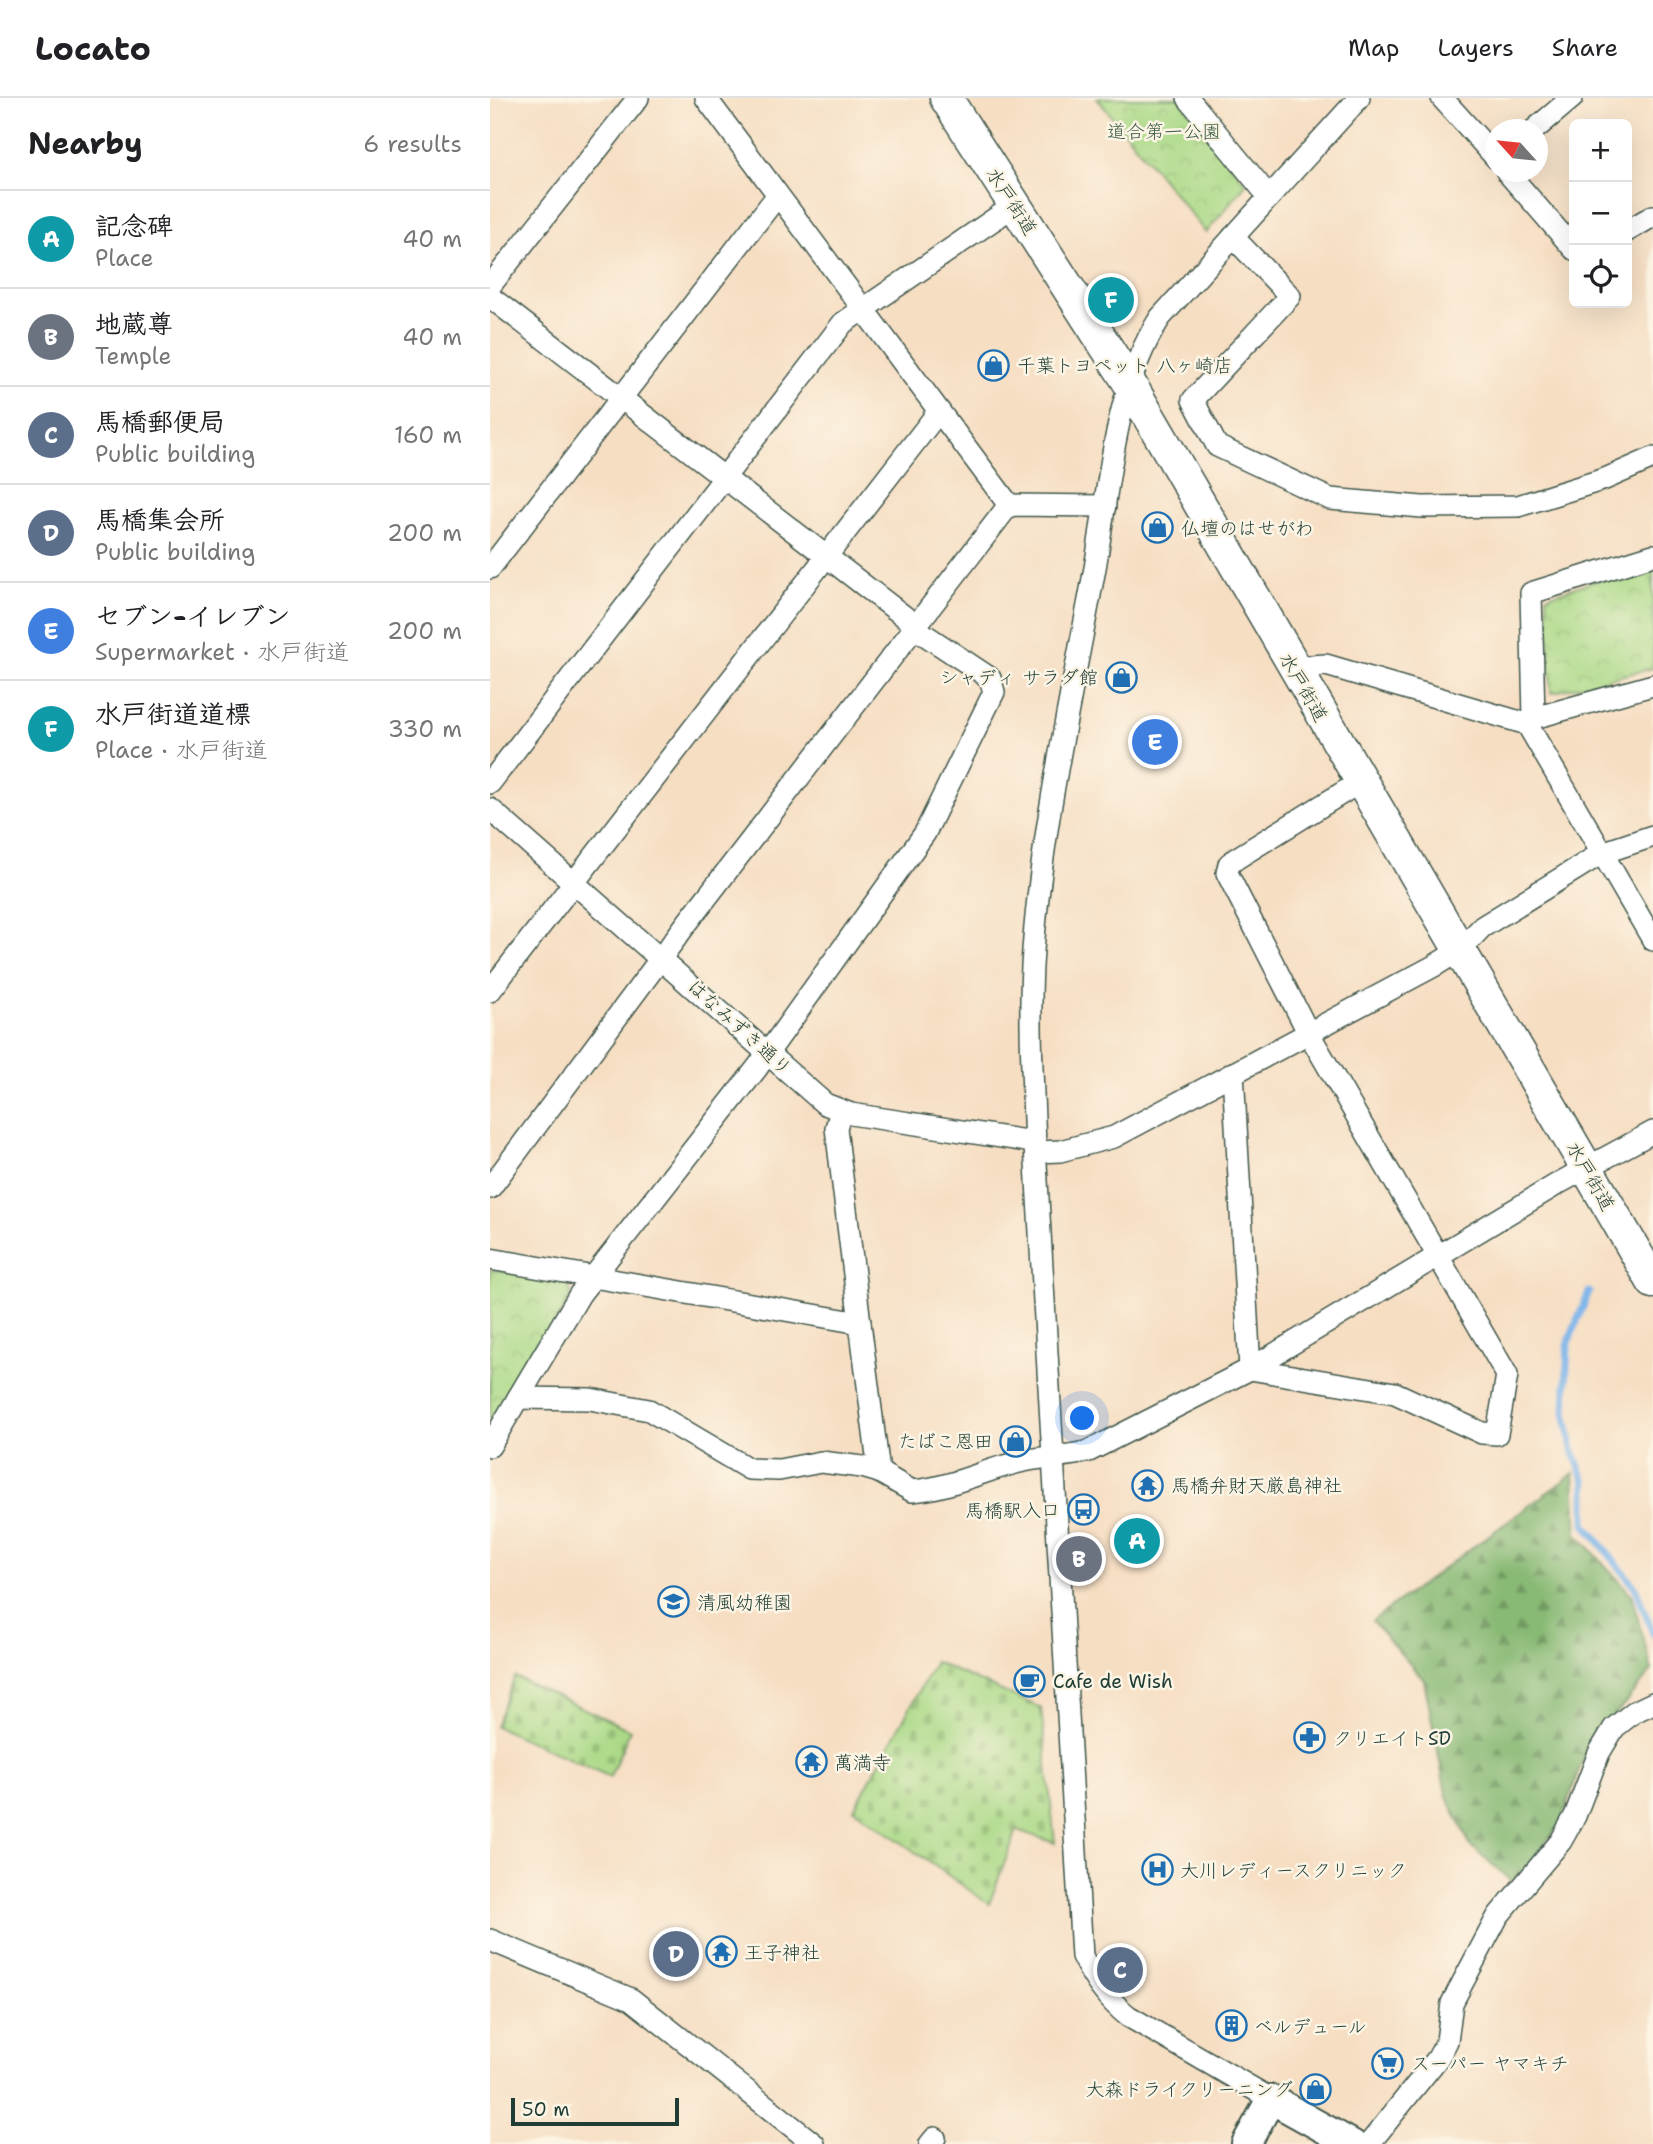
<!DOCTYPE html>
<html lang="en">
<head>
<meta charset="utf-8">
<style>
  body { margin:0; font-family:"Shantell Sans","Klee One",sans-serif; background:#f2f2f2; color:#202124 }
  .controls { position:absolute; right:21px; top:21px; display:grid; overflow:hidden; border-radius:10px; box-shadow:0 7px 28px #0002 }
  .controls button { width:63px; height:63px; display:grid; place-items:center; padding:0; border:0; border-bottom:2px solid #e0e0e0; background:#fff; color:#202124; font:35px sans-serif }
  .compass { position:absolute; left:995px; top:21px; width:63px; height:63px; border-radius:50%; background:#fff; box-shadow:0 7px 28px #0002; rotate:297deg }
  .scale { position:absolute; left:21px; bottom:18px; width:168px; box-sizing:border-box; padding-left:7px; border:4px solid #1f3d34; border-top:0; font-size:19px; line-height:24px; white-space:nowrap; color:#1f3d34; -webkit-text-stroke:5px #fcf5e5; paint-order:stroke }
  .you { position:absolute; left:593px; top:1321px; width:24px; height:24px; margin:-18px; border:5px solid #fff; border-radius:50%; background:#1a73e8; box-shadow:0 0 0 10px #1a73e833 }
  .badge { display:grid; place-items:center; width:46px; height:46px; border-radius:50%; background:#db2777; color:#fff; font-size:23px; font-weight:700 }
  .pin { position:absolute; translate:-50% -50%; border:4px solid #fff; box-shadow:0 2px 7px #0006 }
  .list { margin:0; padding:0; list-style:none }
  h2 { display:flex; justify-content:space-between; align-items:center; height:91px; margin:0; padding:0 28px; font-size:30px }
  h2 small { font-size:23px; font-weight:400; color:#757577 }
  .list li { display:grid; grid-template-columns:46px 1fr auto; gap:21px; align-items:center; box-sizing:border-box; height:98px; padding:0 28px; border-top:2px solid #e0e0e0 }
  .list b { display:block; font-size:26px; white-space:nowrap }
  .list p { margin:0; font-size:23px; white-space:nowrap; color:#757577 }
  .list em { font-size:23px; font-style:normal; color:#757577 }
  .icon { flex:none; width:38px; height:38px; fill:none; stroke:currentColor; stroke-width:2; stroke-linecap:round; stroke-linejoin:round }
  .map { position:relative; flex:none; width:1163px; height:2046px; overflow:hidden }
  header { display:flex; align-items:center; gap:42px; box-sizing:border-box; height:98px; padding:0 35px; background:#fff; border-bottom:2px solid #e0e0e0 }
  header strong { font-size:33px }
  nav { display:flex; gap:38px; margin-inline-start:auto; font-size:24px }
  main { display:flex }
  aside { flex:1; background:#fff }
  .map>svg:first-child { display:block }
  .forest { fill:url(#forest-firs); stroke:#547b54; stroke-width:2 }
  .cemetery { fill:url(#cemetery-stones); stroke:#658b5e; stroke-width:2 }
  .park { fill:url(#park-crowns); stroke:#658b5e; stroke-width:2 }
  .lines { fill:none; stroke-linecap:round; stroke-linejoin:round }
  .stream { stroke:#79b3ea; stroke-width:7 }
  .minor-casing { stroke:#3f5549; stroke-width:24 }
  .major-casing { stroke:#3f5549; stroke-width:32 }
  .highway-casing { stroke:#3f5549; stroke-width:35 }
  .minor { stroke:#fff; stroke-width:21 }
  .major { stroke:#fff; stroke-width:28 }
  .highway { stroke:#fff; stroke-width:32 }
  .labels { text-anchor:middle; stroke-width:5; stroke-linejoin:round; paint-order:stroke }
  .park-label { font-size:19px; fill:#3b5c45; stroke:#fcf5e5 }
  .street-label { font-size:19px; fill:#1f3d34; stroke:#fcf5e5 }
  .poi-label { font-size:19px; fill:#1f3d34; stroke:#fcf5e5; text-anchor:start }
</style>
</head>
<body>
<header>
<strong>Locato</strong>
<nav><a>Map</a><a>Layers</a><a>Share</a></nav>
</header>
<main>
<aside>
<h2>Nearby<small>6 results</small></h2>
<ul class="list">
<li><span class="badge" style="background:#0f9aa8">A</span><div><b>記念碑</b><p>Place</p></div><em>40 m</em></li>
<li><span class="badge" style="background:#6b7280">B</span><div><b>地蔵尊</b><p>Temple</p></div><em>40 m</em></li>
<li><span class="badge" style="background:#5c6f8a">C</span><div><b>馬橋郵便局</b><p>Public building</p></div><em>160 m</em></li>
<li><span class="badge" style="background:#5c6f8a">D</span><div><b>馬橋集会所</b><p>Public building</p></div><em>200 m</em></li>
<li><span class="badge" style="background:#3f7fe0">E</span><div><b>セブン-イレブン</b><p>Supermarket · 水戸街道</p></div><em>200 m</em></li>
<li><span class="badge" style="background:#0f9aa8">F</span><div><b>水戸街道道標</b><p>Place · 水戸街道</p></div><em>330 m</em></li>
</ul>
</aside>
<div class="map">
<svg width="1163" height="2046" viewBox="0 0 1163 2046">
  <defs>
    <pattern id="forest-firs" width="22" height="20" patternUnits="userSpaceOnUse" patternTransform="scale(1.75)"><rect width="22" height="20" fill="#88b974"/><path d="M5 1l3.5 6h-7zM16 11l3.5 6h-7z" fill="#6f9860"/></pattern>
    <pattern id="cemetery-stones" width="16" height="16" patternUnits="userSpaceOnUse" patternTransform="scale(1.75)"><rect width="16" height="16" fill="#abd987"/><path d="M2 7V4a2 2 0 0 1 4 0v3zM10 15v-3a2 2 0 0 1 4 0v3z" fill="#93bb75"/></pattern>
    <pattern id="park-crowns" width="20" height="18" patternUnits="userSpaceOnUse" patternTransform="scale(1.75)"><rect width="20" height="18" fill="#abd987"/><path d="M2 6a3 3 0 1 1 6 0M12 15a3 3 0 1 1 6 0" fill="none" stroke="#93bb75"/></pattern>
  </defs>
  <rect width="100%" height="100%" fill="#fcf5e5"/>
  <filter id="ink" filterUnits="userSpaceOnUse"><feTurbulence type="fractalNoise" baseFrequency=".0143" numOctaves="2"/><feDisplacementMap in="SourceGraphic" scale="14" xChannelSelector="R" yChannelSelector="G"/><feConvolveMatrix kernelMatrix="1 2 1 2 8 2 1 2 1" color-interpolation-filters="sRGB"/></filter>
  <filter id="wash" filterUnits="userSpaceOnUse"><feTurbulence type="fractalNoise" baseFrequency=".00686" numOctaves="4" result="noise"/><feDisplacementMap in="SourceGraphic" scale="28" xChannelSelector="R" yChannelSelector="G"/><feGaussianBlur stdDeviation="1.57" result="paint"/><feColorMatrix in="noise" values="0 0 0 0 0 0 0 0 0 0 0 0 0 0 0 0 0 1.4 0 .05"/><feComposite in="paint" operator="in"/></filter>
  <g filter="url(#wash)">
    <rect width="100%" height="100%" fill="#f6dec3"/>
    <polygon class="forest" points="1084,1375 1087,1436 1141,1496 1162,1572 1096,1653 1070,1726 1024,1785 980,1747 956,1696 934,1582 882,1523"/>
    <g class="cemetery">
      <polygon points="445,1564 551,1610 565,1745 527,1732 499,1806 364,1711"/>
      <polygon points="25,1579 140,1632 120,1679 5,1628"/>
    </g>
    <g class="park">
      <polygon points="607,0 689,0 756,86 716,135"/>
      <polygon points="1163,465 1163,570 1061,595 1057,498"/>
      <polygon points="0,1171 76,1183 82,1197 0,1333"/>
    </g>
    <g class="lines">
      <polyline class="stream" points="1099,1194 1078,1245 1075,1313 1082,1350 1095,1384 1095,1426 1145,1489 1163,1536"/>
    </g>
  </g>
  <g filter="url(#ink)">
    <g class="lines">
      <defs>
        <g id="minor">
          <polyline points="216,0 519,407"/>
          <polyline points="698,0 779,99"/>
          <polyline points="952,0 1006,60"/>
          <polyline points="1044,32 1082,0"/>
          <polyline points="1017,74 1084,151"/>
          <polyline points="1137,133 1163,118"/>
          <polyline points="743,139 800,198 703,302 727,348 840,401 932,409 1028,408 1115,381 1163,360"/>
          <polyline points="0,188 148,0"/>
          <polyline points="0,199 428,529"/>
          <polyline points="0,470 287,98"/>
          <polyline points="803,569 836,567 1037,626 1044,620 1163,587"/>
          <polyline points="1044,620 1041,495 1163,457"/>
          <polyline points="1037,626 1163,842"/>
          <polyline points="0,685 353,225 525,107"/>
          <polyline points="0,711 335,1006 361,1016 543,1044 547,1054 570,1053 624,1039 944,868 970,852 992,829 1112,755 1163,738"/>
          <polyline points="0,893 449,313"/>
          <polyline points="743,975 760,1271 905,1295 992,1335 1007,1336 1017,1277 818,934 737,775 739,766 747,760 870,684"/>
          <polyline points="0,1090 197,825 519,407 615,408"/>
          <polyline points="0,1161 370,1225 346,1030 351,1013"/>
          <polyline points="370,1225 389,1374"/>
          <polyline points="28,1300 90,1196 267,970 435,735 504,594 500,580 426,531"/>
          <path d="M0,1348L28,1300L100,1301L159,1312L259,1371L289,1372L331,1364L372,1369L389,1374L422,1393C463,1390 499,1369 539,1362C560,1358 578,1359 599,1353L760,1271L1069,1085L1163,1034"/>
          <polyline points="0,1842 141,1901 324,2046"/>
          <path d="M781,2001L638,1918C617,1901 604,1882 592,1858L545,1048C543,988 539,928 542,868C550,735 581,601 605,470C619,388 624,291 670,220L869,0"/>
          <polyline points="440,2046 445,2040"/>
          <polyline points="879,2046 948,1960 957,1943 962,1905 974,1882 1008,1818 1071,1743 1085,1718 1109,1655 1124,1630 1144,1614 1163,1605"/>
        </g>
        <polyline id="major" points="756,2046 781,2001 862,2046"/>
        <polyline id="highway" points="456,0 640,286 1163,1184"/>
      </defs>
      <use href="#minor" class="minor-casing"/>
      <use href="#major" class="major-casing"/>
      <use href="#highway" class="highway-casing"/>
      <use href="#minor" class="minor"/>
      <use href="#major" class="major"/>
      <use href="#highway" class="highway"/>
    </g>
  </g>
  <defs>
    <symbol id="shop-ring" viewBox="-11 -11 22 22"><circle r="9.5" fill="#fcf5e5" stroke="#1f6fb2" stroke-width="1.5"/><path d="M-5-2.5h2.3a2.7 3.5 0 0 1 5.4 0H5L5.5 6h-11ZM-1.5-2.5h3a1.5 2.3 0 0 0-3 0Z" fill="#1f6fb2"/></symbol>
    <symbol id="temple-ring" viewBox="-11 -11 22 22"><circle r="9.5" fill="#fcf5e5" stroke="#1f6fb2" stroke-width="1.5"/><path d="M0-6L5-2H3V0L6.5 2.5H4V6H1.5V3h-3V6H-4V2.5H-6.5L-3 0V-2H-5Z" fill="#1f6fb2"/></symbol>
    <symbol id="bus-ring" viewBox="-11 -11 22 22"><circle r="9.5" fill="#fcf5e5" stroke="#1f6fb2" stroke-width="1.5"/><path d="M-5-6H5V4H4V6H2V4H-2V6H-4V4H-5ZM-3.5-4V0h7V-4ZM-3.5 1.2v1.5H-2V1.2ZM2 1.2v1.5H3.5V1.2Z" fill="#1f6fb2"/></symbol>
    <symbol id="school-ring" viewBox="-11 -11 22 22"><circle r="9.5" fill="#fcf5e5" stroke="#1f6fb2" stroke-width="1.5"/><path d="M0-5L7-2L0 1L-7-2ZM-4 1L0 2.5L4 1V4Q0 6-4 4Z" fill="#1f6fb2"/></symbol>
    <symbol id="cafe-ring" viewBox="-11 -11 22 22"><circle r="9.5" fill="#fcf5e5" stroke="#1f6fb2" stroke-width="1.5"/><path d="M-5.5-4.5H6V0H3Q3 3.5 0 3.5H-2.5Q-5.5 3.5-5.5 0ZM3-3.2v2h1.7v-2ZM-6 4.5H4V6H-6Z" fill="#1f6fb2"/></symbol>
    <symbol id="pharmacy-ring" viewBox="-11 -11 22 22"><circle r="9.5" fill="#fcf5e5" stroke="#1f6fb2" stroke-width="1.5"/><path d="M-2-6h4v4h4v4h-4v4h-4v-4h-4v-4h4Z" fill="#1f6fb2"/></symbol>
    <symbol id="hospital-ring" viewBox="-11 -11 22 22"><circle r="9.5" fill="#fcf5e5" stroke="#1f6fb2" stroke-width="1.5"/><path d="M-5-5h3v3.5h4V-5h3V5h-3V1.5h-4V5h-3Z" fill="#1f6fb2"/></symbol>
    <symbol id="building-ring" viewBox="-11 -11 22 22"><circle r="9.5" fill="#fcf5e5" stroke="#1f6fb2" stroke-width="1.5"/><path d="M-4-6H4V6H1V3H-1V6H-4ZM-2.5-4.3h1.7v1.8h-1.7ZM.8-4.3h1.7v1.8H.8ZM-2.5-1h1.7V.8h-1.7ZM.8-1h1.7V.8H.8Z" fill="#1f6fb2"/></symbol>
    <symbol id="supermarket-ring" viewBox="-11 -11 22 22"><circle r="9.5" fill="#fcf5e5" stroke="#1f6fb2" stroke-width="1.5"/><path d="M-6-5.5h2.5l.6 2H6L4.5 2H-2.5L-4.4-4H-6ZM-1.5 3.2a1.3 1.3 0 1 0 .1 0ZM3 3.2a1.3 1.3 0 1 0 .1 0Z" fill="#1f6fb2"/></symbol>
  </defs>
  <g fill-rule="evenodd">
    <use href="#shop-ring" x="486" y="250" width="35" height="35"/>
    <use href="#shop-ring" x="650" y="412" width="35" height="35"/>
    <use href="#shop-ring" x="614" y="562" width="35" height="35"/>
    <use href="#shop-ring" x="508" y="1326" width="35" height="35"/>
    <use href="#temple-ring" x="640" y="1370" width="35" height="35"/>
    <use href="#bus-ring" x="576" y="1394" width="35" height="35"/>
    <use href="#school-ring" x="166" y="1486" width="35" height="35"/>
    <use href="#cafe-ring" x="522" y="1566" width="35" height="35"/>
    <use href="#pharmacy-ring" x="802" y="1622" width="35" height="35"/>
    <use href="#temple-ring" x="304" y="1646" width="35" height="35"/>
    <use href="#hospital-ring" x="650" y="1754" width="35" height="35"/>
    <use href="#temple-ring" x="214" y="1836" width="35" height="35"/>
    <use href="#building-ring" x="724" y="1910" width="35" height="35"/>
    <use href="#supermarket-ring" x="880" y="1948" width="35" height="35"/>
    <use href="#shop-ring" x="808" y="1974" width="35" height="35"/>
  </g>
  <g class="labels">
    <g class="park-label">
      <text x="674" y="40">道合第一公園</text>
    </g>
    <g class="street-label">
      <text transform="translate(522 103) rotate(57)" y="7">水戸街道</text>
      <text transform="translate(814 589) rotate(60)" y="7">水戸街道</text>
      <text transform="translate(250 929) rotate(42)" y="7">はなみずき通り</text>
      <text transform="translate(1101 1078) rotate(60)" y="7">水戸街道</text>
    </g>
    <g class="poi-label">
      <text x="527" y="274">千葉トヨペット 八ヶ崎店</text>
      <text x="691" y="437">仏壇のはせがわ</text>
      <text x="608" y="586" text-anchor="end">シャディ サラダ館</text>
      <text x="503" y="1350" text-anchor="end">たばこ恩田</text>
      <text x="681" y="1394">馬橋弁財天厳島神社</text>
      <text x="570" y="1419" text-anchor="end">馬橋駅入口</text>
      <text x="207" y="1511">清風幼稚園</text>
      <text x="563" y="1590">Cafe de Wish</text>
      <text x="843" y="1647">クリエイトSD</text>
      <text x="344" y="1671">萬満寺</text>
      <text x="690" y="1779">大川レディースクリニック</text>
      <text x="254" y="1861">王子神社</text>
      <text x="764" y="1935">ベルデュール</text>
      <text x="921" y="1972">スーパー ヤマキチ</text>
      <text x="803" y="1998" text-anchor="end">大森ドライクリーニング</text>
    </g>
  </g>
</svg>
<div class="controls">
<button>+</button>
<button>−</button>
<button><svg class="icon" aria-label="locate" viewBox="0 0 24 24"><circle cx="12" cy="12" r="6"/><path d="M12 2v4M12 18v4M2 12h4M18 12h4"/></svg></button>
</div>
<svg class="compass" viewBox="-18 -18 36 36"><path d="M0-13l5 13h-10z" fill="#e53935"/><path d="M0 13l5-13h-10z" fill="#757577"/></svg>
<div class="scale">50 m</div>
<div class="you"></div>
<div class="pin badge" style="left:647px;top:1443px;background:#0f9aa8">A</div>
<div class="pin badge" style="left:589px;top:1461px;background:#6b7280">B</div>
<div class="pin badge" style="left:630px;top:1872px;background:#5c6f8a">C</div>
<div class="pin badge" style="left:186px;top:1856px;background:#5c6f8a">D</div>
<div class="pin badge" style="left:665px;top:644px;background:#3f7fe0">E</div>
<div class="pin badge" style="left:621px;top:202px;background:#0f9aa8">F</div>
</div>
</main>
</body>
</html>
